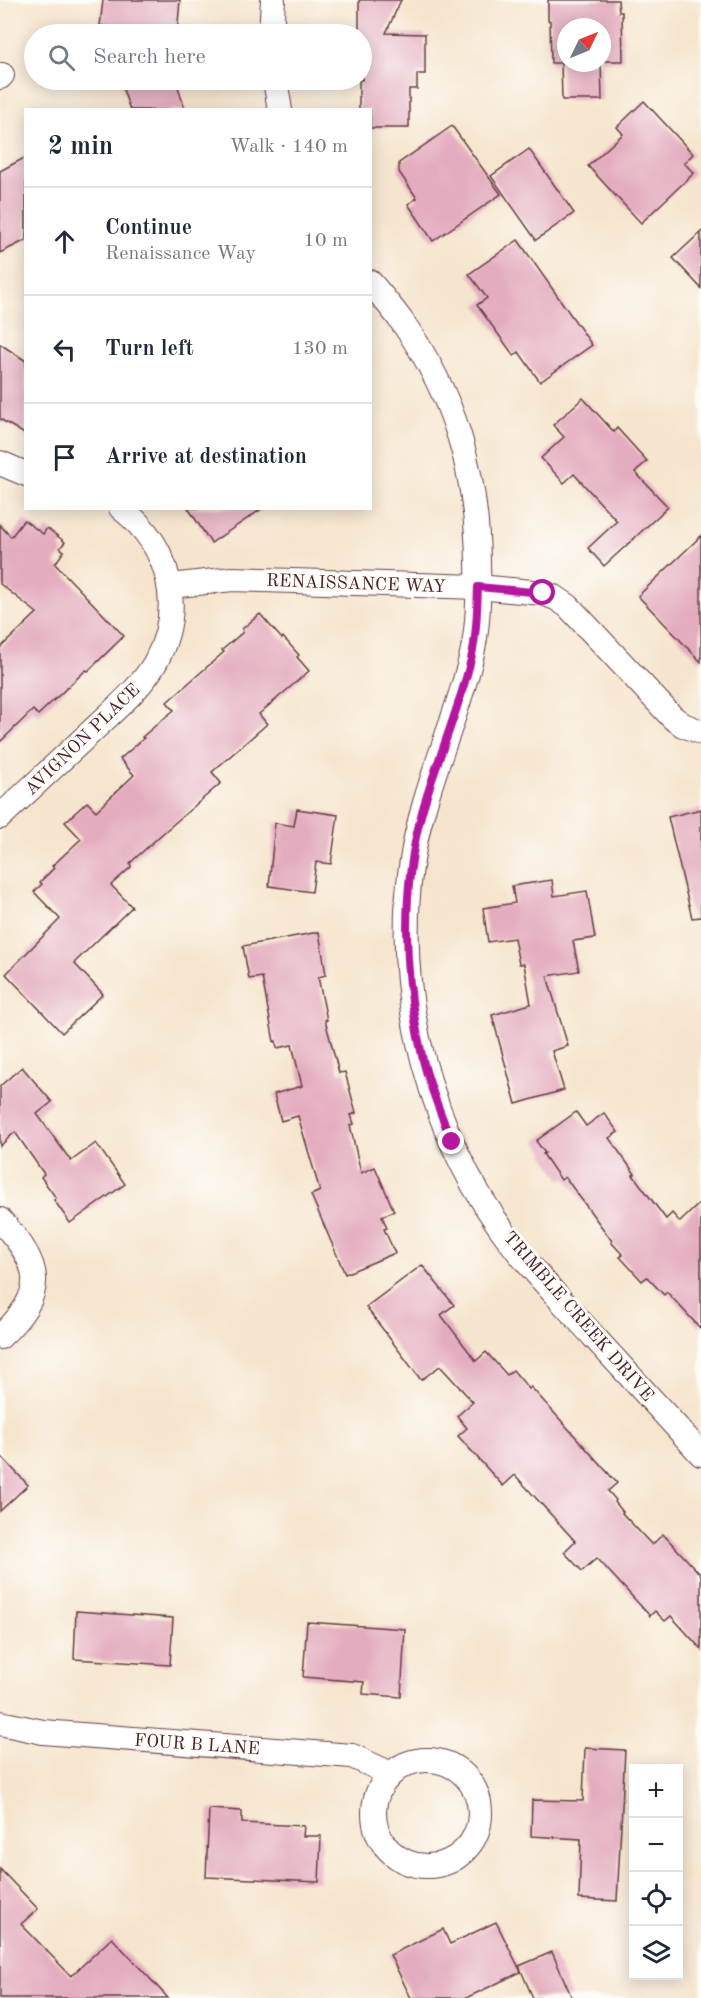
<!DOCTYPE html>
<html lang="en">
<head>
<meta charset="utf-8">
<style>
  body { margin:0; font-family:"Old Standard TT",serif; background:#f6f6f7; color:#1f2937 }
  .controls { position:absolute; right:18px; bottom:18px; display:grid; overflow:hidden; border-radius:0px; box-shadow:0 3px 15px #0003 }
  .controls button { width:54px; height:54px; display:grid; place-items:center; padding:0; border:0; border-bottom:2px solid #e0e1e3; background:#fff; color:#1f2937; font:30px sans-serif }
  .compass { position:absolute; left:557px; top:18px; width:54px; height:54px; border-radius:50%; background:#fff; box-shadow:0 3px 15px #0003; rotate:47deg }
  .stop { position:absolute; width:18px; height:18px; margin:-14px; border:4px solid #b5179e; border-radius:50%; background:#fff }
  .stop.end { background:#b5179e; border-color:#fff; box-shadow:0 2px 6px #0008 }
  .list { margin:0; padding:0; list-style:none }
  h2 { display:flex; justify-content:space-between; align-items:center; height:78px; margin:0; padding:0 24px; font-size:26px }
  h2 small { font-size:20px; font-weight:400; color:#747a83 }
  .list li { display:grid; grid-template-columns:39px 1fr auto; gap:18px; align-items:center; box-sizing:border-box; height:108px; padding:0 24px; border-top:2px solid #e0e1e3 }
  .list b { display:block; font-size:22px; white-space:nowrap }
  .list p { margin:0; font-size:20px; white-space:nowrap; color:#747a83 }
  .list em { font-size:20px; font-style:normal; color:#747a83 }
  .icon { flex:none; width:33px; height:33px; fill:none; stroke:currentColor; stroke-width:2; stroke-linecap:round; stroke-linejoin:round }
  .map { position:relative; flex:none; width:701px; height:1998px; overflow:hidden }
  .search { position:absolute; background:#fff; box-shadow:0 3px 15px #0003; left:24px; top:24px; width:348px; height:66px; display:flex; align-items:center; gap:15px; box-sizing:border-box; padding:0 21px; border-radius:33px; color:#747a83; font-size:22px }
  .panel { position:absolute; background:#fff; box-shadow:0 3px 15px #0003; left:24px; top:108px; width:348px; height:402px; border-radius:0px }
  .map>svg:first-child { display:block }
  .building { fill:#e4adbf }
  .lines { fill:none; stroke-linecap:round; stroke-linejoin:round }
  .street-casing { stroke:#643d43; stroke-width:26 }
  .street { stroke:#fff; stroke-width:24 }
  .route { stroke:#b5179e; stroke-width:8 }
  .labels { text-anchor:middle; stroke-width:6; stroke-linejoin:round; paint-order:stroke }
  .street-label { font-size:18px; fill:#4a1f2b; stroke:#fdfcf7 }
</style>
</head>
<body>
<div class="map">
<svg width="701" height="1998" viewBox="0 0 701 1998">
  <rect width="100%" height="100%" fill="#fdfcf7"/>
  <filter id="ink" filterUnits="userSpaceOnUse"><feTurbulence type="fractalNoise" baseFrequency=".0167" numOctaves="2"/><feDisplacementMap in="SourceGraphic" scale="12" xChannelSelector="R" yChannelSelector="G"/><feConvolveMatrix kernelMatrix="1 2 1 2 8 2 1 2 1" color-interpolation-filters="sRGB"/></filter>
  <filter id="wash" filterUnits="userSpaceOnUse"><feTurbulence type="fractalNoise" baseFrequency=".008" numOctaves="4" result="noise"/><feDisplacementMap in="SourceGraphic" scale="24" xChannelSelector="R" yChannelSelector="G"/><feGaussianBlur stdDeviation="1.35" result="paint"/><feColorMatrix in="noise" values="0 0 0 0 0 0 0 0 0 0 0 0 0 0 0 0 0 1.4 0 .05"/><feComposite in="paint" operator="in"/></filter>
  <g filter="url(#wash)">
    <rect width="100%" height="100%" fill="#f6e5ce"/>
    <g id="blocks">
      <g class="building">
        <polygon points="103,0 180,0 177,34 110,34 111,27 100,26"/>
        <polygon points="359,0 401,0 386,33 425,34 425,74 417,74 417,89 409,89 409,128 370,128 370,110 359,110 359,80 362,80 362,34 359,34"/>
        <polygon points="548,0 618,0 619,12 622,12 623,61 602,61 602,27 566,27 566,63 601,63 602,100 562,100 561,63 551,63 550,21 548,20"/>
        <polygon points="144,80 176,80 185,110 130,110 122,86"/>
        <polygon points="644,101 693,154 684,163 694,173 641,223 588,166 623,134 617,127"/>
        <polygon points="452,126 501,194 433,241 408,204 417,198 399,172 399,163"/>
        <polygon points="529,149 574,213 536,240 491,176"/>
        <polygon points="26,157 26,240 0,253 0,171"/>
        <polygon points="701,232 701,288 673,258"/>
        <polygon points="518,240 592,345 540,382 519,352 514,356 477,305 487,298 469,274"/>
        <polygon points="0,344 26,361 26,435 0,419"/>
        <polygon points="583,398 614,432 617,428 647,461 635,472 668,507 604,566 588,548 617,521 574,474 564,483 541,458 564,437 553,425"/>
        <polygon points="188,508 263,508 211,543"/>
        <polygon points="24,520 43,534 47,528 65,542 60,548 64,551 55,564 124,636 88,671 86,670 38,715 33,710 0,742 0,648 37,613 0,584 0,525 11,537"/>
        <polygon points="701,536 701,662 638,596"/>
        <polygon points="260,614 282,639 283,637 299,655 297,657 309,671 259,714 267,724 212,772 221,783 162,834 130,863 131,867 111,885 132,907 74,963 103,994 62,1033 6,974 60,919 34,892 42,884 40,882 54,868 52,866 81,839 65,822 87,802 96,811 134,775 120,759 144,738 142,737 174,710 167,702 224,652 222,650 243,632 242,629"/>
        <polygon points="297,809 338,815 331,864 316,862 312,892 269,886 275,823 294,826"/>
        <polygon points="701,809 701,917 692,918 668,817"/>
        <polygon points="552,880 554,896 587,891 595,938 573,941 579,971 547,976 568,1046 552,1051 564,1090 516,1104 492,1015 531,1004 524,964 519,964 514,938 488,942 483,908 515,903 512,886"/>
        <polygon points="319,932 326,975 318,977 327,1020 325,1020 339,1073 345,1072 356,1113 351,1115 354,1124 350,1125 361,1173 375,1167 394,1211 382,1216 387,1228 384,1229 395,1253 345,1274 311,1195 320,1191 298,1116 281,1121 274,1094 302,1086 292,1045 277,1048 276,1041 274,1042 262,977 249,979 243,946"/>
        <polygon points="22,1067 52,1102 37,1114 71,1161 96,1143 125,1184 70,1223 54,1200 56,1198 41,1177 44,1174 15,1132 0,1146 0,1086"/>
        <polygon points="576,1112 586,1126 604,1113 618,1132 609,1138 635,1174 633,1175 666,1219 672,1213 680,1222 701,1202 701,1329 667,1292 664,1295 647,1277 642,1281 620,1257 623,1255 611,1242 612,1241 565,1177 561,1180 543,1154 545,1153 536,1141"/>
        <polygon points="422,1265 454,1305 441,1315 476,1361 486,1352 507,1375 513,1370 529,1389 531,1387 617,1483 608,1491 616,1500 615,1502 623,1512 622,1513 652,1545 663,1534 701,1575 701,1649 671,1616 665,1621 655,1611 650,1616 597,1558 582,1571 564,1552 575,1541 515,1475 503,1486 458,1436 467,1428 457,1416 473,1402 440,1366 421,1380 366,1307"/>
        <polygon points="0,1455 28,1485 0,1511"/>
        <polygon points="76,1611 173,1618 170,1665 74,1659"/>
        <polygon points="307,1622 405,1629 401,1697 363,1694 364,1682 303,1677"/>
        <polygon points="585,1748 625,1750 617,1901 579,1899 581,1839 531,1836 532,1800 583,1801"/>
        <polygon points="209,1809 242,1811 242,1823 304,1826 303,1836 321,1836 319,1882 206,1877"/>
        <polygon points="0,1869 38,1909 21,1924 71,1976 112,1938 168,1998 0,1998"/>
        <polygon points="496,1922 521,1972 466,1998 411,1998 390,1955 443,1929 450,1944"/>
        <polygon points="552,1952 572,1998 533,1998 519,1966"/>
      </g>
    </g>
  </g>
  <g filter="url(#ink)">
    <use href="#blocks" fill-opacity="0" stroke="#643d43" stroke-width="1.5"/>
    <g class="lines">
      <defs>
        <g id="street">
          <polyline points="271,34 273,0"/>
          <polyline points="0,77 2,75"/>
          <polyline points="275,80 280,110"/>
          <path d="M370,282C382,296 393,309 403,323C455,396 477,474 478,563C479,593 479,624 472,654C460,707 437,758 423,810C400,890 402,983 424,1063C442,1131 473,1194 517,1250C541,1280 569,1309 595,1338C630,1376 666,1415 701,1454"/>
          <polyline points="0,463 26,474"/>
          <polyline points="171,586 232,579 478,587 543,593 556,598 568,606 672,717 683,725 701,732"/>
          <path d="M0,817C31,788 62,759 93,730C115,709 140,689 155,663C185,608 171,547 121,508"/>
          <path d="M0,1220C43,1266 48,1292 0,1337"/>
          <polyline points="0,1723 43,1732 352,1756 391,1774"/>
          <circle cx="427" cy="1813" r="53"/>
        </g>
      </defs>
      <use href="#street" class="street-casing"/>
      <use href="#street" class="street"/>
    </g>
  </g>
  <g class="lines" filter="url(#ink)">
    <path class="route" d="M452,1142C441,1115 430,1088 423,1060C404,980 400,892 422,812C437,759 460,708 472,655C477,633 477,610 478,587L543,593"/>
  </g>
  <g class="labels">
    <g class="street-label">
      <text transform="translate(356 583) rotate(2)" y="6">RENAISSANCE WAY</text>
      <text transform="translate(82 739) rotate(-44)" y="6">AVIGNON PLACE</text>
      <text transform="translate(579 1316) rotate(49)" y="6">TRIMBLE CREEK DRIVE</text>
      <text transform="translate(197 1744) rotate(4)" y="6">FOUR B LANE</text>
    </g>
  </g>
</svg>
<div class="controls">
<button>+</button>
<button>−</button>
<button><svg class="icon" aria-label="locate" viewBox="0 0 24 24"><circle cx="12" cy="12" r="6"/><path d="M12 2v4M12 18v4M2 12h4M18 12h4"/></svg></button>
<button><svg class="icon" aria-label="layers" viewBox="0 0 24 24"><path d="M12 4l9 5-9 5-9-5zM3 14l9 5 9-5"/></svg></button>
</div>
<svg class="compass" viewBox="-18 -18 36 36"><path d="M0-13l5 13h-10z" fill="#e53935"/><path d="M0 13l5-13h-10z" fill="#747a83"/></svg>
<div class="stop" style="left:543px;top:593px"></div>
<div class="stop end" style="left:452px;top:1142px"></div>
<div class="search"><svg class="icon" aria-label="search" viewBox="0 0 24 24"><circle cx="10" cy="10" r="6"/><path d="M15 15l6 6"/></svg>Search here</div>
<section class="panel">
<h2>2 min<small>Walk · 140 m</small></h2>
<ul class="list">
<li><svg class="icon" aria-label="ahead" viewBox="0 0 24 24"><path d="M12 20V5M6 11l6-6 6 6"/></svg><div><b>Continue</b><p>Renaissance Way</p></div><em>10 m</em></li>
<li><svg class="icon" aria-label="left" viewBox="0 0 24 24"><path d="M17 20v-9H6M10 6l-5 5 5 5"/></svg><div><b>Turn left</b></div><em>130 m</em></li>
<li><svg class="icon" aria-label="arrive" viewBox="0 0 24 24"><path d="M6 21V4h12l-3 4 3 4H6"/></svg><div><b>Arrive at destination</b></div></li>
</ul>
</section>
</div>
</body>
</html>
